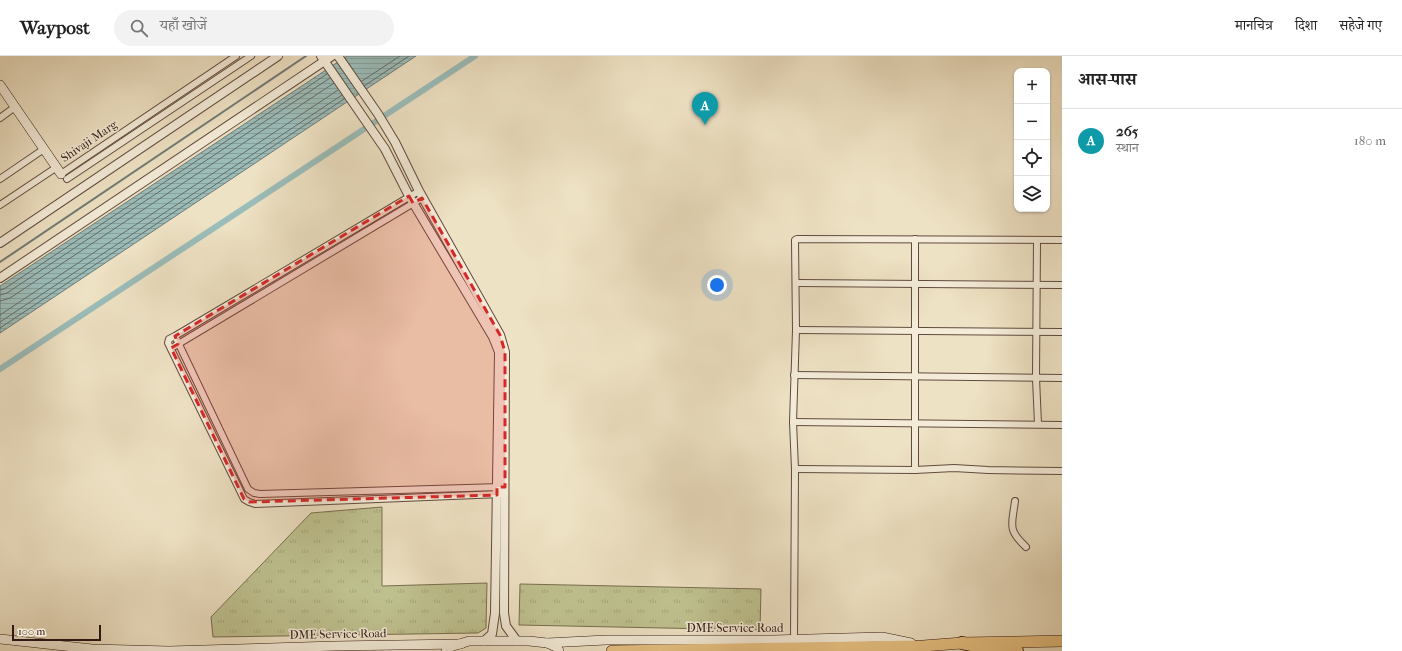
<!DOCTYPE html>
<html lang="hi">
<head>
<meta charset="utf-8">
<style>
  body { margin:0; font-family:"IM FELL French Canon","Noto Serif Devanagari",serif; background:#f2f2f2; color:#222 }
  .controls { position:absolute; right:12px; top:12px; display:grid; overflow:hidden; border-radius:8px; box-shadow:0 1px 3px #0004 }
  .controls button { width:36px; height:36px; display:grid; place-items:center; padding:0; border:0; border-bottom:1px solid #e0e0e0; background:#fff; color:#222; font:20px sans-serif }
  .scale { position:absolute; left:12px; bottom:10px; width:89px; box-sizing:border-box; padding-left:4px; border:2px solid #321911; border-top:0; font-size:11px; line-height:14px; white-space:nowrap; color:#321911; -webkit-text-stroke:3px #f4ecd9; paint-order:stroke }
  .you { position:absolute; left:717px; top:229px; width:14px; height:14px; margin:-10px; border:3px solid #fff; border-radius:50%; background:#1a73e8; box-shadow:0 0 0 6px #1a73e833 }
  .badge { display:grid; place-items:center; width:26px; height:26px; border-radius:50%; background:#8f2418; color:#fff; font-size:13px; font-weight:700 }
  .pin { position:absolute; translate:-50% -33px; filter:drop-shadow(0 1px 2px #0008) }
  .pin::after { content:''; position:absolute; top:21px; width:14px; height:12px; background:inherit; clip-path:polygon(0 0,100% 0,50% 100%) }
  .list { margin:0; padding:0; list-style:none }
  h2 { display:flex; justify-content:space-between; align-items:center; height:52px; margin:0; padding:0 16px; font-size:17px }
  h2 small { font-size:13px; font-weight:400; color:#767676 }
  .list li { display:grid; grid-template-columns:26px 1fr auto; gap:12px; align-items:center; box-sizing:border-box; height:64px; padding:0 16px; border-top:1px solid #e0e0e0 }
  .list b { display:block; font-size:15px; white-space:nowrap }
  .list p { margin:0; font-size:13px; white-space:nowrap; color:#767676 }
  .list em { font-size:13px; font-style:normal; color:#767676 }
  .icon { flex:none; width:22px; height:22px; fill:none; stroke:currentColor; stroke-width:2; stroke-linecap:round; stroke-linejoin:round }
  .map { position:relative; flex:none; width:1062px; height:595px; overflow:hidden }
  header { display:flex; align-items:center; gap:24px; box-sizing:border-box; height:56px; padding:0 20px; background:#fff; border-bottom:1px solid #e0e0e0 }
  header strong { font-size:19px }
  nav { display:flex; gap:22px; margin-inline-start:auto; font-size:14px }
  .search { width:280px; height:36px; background:#f2f2f2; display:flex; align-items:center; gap:10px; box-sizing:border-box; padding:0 14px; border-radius:22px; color:#767676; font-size:15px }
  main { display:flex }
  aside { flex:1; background:#fff }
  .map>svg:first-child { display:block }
  .grass { fill:url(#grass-tufts); stroke:#786e50 }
  .water { fill:url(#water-rules); stroke:#717b76 }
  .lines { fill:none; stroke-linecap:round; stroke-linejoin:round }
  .shore { stroke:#666b66; stroke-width:1 }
  .stream { stroke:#717b76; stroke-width:2 }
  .canal { stroke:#9bbdba; stroke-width:6 }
  .minor-casing { stroke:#614b3e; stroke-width:8 }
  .tertiary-casing { stroke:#614b3e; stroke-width:10 }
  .secondary-casing { stroke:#321911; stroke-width:10 }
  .trunk-casing { stroke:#321911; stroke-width:12 }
  .motorway-casing { stroke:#321911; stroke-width:14 }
  .minor { stroke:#f4ecd9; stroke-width:6 }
  .tertiary { stroke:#f4ecd9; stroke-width:8 }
  .secondary { stroke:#f4ecd9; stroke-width:9 }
  .trunk { stroke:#e7c182; stroke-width:11 }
  .motorway { stroke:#e7c182; stroke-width:12 }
  .marked { fill:#d62828; fill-opacity:0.2; stroke:#d62828; stroke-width:3; stroke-dasharray:8 5; stroke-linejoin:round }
  .labels { text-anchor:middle; stroke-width:3; stroke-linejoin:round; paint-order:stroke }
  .street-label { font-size:12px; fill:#321911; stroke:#f4ecd9 }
</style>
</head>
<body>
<header>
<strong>Waypost</strong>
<div class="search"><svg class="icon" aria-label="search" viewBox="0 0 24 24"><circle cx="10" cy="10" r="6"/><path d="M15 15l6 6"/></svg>यहाँ खोजें</div>
<nav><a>मानचित्र</a><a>दिशा</a><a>सहेजे गए</a></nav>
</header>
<main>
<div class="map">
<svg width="1062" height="595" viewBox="0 0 1062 595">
  <defs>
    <pattern id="grass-tufts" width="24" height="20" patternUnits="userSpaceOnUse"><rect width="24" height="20" fill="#bfc290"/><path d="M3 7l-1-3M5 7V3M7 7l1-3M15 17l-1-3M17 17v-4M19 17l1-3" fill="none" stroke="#a5a67b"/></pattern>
    <pattern id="water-rules" width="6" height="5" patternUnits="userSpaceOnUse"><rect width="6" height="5" fill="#9bbdba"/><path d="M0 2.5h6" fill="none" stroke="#86a29f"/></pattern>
  </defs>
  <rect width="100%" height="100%" fill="#eee2c4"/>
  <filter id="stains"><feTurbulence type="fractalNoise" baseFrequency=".005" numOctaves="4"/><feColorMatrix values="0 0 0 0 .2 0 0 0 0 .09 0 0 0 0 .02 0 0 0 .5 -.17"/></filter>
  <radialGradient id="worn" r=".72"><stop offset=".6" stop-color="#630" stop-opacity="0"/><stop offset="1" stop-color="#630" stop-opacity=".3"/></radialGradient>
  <g class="grass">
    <polygon points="382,451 382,530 487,527 486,572 478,577 213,581 211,561 311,457"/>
    <polygon points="520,528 761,533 760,574 519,569"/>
  </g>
  <polygon class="water" points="347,0 416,0 0,277 0,230"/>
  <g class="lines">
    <g class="shore">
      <polyline points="362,25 400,0"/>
      <polyline points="364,30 409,0"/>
      <polyline points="0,234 4,233 327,18"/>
      <polyline points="0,239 7,237 330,22"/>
      <polyline points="0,245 10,242 334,27"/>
      <polyline points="0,259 338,34"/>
      <polyline points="0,266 342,39"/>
      <polyline points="0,272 344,43"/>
    </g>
    <polyline class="stream" points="0,206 306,0"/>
    <polyline class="canal" points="0,313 475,0"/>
    <defs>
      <g id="minor">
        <polyline points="0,62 15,51"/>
        <polyline points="61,118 236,0"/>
        <polyline points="0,123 44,93"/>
        <polyline points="67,123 251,0"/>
        <polyline points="419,135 175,280 169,283 168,287 244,443 249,446 255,448 501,438"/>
        <polyline points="0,149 57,111"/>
        <polyline points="915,183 915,414"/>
        <polyline points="1037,184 1036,322 1038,368"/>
        <polyline points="796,227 1062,229"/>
        <polyline points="796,274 1062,276"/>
        <polyline points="175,280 248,433 254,437 260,438 501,431"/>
        <polyline points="175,290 422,142"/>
        <polyline points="794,319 1062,322"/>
        <polyline points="793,366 1062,369"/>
        <polyline points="795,413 915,414 954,412 988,414 1062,415"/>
        <path d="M1015,445C1012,469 1007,473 1026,491"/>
        <polyline points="794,584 795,413 793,366 796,274 795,184 797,183 1062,184"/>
      </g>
      <g id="tertiary">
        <polyline points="321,0 385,93 409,140 493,281 499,296 495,557 492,578 484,585"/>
        <polyline points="338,0 378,58 395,86 419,135 500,279 505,296 504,557 506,570 517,585"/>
        <polyline points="0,187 278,0"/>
        <polyline points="0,222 332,0"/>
      </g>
      <g id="secondary">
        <polyline points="0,29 61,118"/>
        <polyline points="0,583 92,593 169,595 335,590 461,588"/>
        <polyline points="547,587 606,584 773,584 882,581 911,587"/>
        <polyline points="446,595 450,591 469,585 529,585 547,587 556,591 559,595"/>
      </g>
      <polyline id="trunk" points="612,595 923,590 962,587 1062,585"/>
      <polyline id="motorway" points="962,587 996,594 1017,595"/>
    </defs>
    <use href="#minor" class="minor-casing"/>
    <use href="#tertiary" class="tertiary-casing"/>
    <use href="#secondary" class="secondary-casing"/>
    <use href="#trunk" class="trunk-casing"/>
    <use href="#motorway" class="motorway-casing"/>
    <use href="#minor" class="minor"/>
    <use href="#tertiary" class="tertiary"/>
    <use href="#secondary" class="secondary"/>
    <use href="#trunk" class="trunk"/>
    <use href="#motorway" class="motorway"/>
  </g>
  <path class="marked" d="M409,140L413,147L422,142L500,279L505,296V431H497V439L249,446L244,443L171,292L178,288L175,280Z"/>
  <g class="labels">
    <g class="street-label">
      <text transform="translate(89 85) rotate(-34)" y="4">Shivaji Marg</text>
      <text x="735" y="576">DME Service Road</text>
      <text transform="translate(338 578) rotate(-1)" y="4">DME Service Road</text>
    </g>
  </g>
  <rect width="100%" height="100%" filter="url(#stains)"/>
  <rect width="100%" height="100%" fill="url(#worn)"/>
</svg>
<div class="controls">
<button>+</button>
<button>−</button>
<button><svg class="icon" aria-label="locate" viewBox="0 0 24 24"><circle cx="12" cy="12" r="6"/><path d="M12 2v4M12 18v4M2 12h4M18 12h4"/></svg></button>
<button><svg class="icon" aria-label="layers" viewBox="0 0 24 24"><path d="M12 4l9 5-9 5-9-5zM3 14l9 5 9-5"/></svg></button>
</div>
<div class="scale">100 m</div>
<div class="you"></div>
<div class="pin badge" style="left:705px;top:69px;background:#0f9aa8">A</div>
</div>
<aside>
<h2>आस-पास<small></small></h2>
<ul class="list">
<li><span class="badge" style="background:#0f9aa8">A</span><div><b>265</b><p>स्थान</p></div><em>180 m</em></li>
</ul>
</aside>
</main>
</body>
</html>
